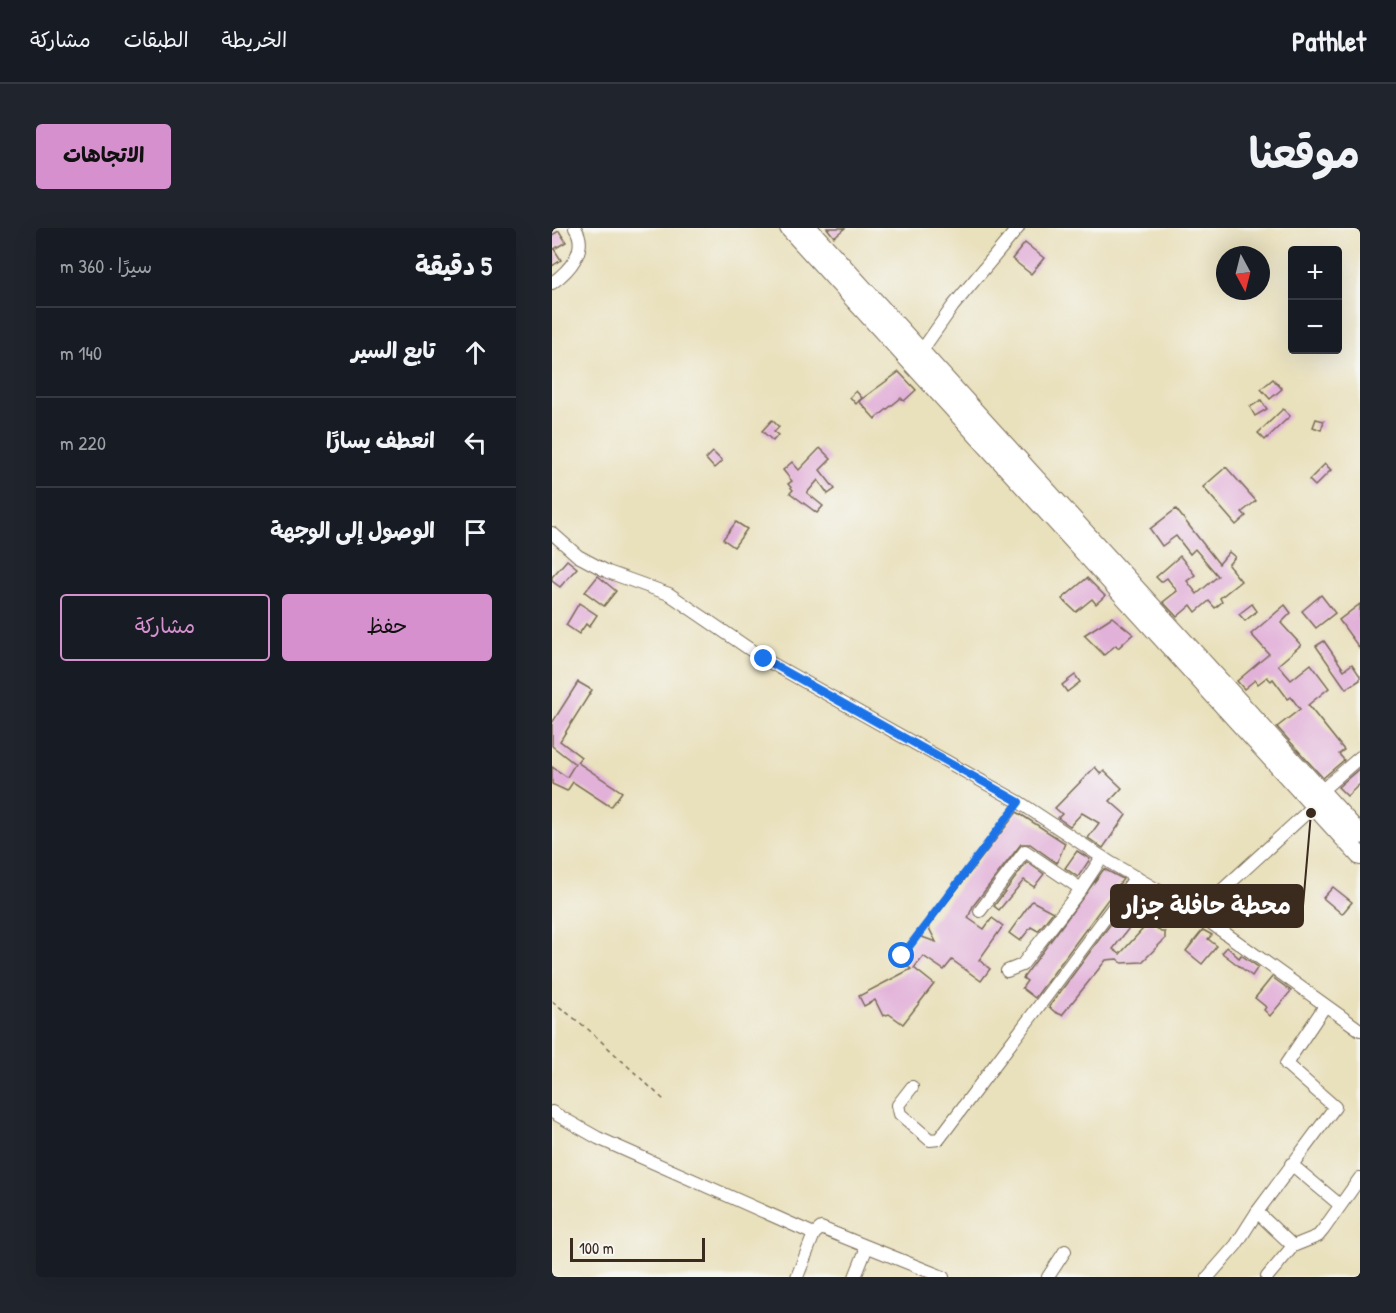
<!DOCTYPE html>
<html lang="ar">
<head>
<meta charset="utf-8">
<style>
  body { margin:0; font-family:"Patrick Hand","Playpen Sans Arabic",sans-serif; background:#20242c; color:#f1f3f6; direction:rtl }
  .controls { position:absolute; right:18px; top:18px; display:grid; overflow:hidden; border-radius:6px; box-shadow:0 6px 24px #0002 }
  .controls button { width:54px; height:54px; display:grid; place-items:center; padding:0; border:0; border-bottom:2px solid #363941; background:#171b24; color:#f1f3f6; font:30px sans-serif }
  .compass { position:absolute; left:664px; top:18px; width:54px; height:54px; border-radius:50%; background:#171b24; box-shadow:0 6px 24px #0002; rotate:173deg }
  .scale { position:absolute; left:18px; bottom:15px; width:135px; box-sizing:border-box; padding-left:6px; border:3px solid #3b2a1e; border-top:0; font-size:16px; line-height:21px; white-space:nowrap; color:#3b2a1e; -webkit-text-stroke:4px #f6f6f2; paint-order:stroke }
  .stop { position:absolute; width:18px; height:18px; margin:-14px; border:4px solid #1a73e8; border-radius:50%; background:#fff }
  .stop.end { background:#1a73e8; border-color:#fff; box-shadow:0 2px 6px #0008 }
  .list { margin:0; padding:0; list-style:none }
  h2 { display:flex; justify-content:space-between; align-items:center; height:78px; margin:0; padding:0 24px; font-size:26px }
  h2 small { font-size:20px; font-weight:400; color:#9ea1a6 }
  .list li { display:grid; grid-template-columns:39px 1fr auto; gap:18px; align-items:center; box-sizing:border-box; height:90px; padding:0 24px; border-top:2px solid #363941 }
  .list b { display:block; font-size:22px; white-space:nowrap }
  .list em { font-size:20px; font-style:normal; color:#9ea1a6 }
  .actions { display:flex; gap:12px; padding:18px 24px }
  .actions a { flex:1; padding:14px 0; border:2px solid #d690ce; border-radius:6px; text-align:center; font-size:21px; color:#d690ce }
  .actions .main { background:#d690ce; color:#111 }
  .icon { flex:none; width:33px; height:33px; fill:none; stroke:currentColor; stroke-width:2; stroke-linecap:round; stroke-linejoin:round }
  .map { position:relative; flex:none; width:808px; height:1049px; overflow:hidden; direction:ltr; border-radius:6px }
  header { display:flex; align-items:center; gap:36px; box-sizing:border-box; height:84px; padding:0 30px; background:#171b24; border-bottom:2px solid #363941 }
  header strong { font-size:28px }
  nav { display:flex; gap:33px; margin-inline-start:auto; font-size:21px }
  .intro { display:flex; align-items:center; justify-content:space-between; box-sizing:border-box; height:144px; padding:0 36px }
  h1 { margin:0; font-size:42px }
  .button { padding:15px 27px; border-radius:6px; background:#d690ce; color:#111; font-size:21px; font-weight:700 }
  main { display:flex; gap:36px; padding:0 36px }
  aside { flex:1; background:#171b24; border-radius:6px; box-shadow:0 6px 24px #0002 }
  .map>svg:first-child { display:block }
  .building { fill:#e2b1d9 }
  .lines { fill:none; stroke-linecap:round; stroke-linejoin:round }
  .minor-casing { stroke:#786a55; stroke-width:14 }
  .highway-casing { stroke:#786a55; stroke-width:20 }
  .path { stroke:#786a55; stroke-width:1.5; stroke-dasharray:4.5 4.5; stroke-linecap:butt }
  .minor { stroke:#fff; stroke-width:12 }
  .highway { stroke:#fff; stroke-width:18 }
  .route { stroke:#1a73e8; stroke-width:8 }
  .leader { fill:none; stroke:#3b2a1e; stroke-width:2 }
  .callout-dot { fill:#3b2a1e; stroke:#f6f6f2; stroke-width:2 }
  .callout { fill:#3b2a1e; stroke:#3b2a1e; stroke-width:2 }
  .callout-label { font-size:24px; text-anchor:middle; font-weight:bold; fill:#fff }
</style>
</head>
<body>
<header>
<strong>Pathlet</strong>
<nav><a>الخريطة</a><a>الطبقات</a><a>مشاركة</a></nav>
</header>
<div class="intro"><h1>موقعنا</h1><a class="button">الاتجاهات</a></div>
<main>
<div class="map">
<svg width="808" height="1049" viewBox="0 0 808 1049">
  <rect width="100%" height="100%" fill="#f6f6f2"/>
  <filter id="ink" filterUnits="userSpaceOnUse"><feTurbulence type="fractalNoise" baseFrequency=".0167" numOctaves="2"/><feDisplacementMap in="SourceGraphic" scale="12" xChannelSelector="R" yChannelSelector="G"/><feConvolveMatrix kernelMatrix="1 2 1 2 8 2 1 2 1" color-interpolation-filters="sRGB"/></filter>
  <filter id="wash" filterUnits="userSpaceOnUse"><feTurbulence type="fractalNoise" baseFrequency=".008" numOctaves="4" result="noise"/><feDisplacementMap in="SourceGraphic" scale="24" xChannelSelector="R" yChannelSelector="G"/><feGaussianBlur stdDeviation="1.35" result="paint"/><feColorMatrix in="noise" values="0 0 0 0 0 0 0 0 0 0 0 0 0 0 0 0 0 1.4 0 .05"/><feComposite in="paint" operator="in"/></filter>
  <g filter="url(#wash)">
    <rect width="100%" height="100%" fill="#e9e0bc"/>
    <g id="blocks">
      <g class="building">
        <polygon points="275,0 293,0 282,9"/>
        <polygon points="7,3 14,14 2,21 9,32 0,38 0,7"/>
        <polygon points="473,15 492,30 479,46 460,31"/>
        <polygon points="347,144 364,162 352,173 349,170 323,191 307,173"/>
        <polygon points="721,151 730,161 718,171 709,161"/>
        <polygon points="304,163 310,170 304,176 298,169"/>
        <polygon points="709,172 715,181 703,188 698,179"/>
        <polygon points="731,181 738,188 713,212 706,205"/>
        <polygon points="764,191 772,193 769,202 761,199"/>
        <polygon points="220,192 227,199 222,204 226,207 221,213 210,203"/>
        <polygon points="268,220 279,231 268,242 283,261 276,266 266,252 255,265 271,278 265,285 238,265 241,262 236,256 240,253 231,242 240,234 247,242"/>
        <polygon points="161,224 170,233 162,240 154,231"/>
        <polygon points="773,236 779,242 763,258 757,252"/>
        <polygon points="674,239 704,273 690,284 694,288 684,297 651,259"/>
        <polygon points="624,281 667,336 677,324 683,329 676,337 689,353 668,370 670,374 663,380 657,373 644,384 639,377 625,389 611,374 625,363 615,350 609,354 604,349 628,328 643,347 635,353 645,366 666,348 643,321 638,326 624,308 610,318 598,301"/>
        <polygon points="184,294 195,301 182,319 171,311"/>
        <polygon points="15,332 25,340 8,359 0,353 0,349"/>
        <polygon points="46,348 64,363 52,378 33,364"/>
        <polygon points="535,350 553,368 544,376 540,371 524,384 510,371"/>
        <polygon points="769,367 783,385 764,400 750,383"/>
        <polygon points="27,375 45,387 37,399 34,396 27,406 14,397"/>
        <polygon points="700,376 705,383 693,393 687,386"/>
        <polygon points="808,376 808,421 787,392"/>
        <polygon points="733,377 739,385 729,395 749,417 726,437 739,452 759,436 777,460 756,477 792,522 787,526 792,532 771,550 725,499 748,481 739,469 736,471 721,451 719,453 715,449 706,456 703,452 692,461 685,453 717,426 699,406"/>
        <polygon points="560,389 581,406 566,420 564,417 552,427 532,407"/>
        <polygon points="772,413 792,442 800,436 808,448 808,452 794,461 764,418"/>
        <polygon points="523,447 528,454 515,464 510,457"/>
        <polygon points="26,454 40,462 8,513 29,529 25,534 70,564 59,579 21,554 15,563 0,556 0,539 15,549 23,536 0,518 0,495"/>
        <polygon points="543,539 549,546 552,543 570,560 558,573 574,587 551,620 536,610 547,595 530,585 518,598 506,590 510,586 503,580"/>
        <polygon points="808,540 808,556 795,568 786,559"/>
        <polygon points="465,584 513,615 505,635 478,616 469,616 421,678 416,690 432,701 440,690 451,698 427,732 438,741 429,753 400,732 392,742 371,728 362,740 382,756 351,796 337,786 331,788 323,772 312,778 307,768 359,741 348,732 367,708 384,714 376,698"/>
        <polygon points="525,623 538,631 526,649 513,640"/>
        <polygon points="475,634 492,646 482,659 472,652 447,682 442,678"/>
        <polygon points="552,641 571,651 483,770 470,760 475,753 471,750"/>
        <polygon points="781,659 800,674 790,686 771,670"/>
        <polygon points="480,673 501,684 486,703 479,699 468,713 457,705"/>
        <polygon points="572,678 586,688 561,721 568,726 601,690 602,698 609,704 613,704 613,711 590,734 570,735 565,731 554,732 510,787 503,784 497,779"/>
        <polygon points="651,702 660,707 656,711 665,718 650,736 634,723"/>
        <polygon points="675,719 687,730 689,727 706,739 700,748 670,725"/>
        <polygon points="720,749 739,763 718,788 712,782 714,779 703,770"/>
      </g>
    </g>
  </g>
  <g filter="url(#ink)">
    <use href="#blocks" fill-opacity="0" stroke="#786a55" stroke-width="1.5"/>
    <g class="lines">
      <defs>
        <g id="minor">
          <path d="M0,55C17,43 37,21 23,0"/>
          <polyline points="368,125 401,78 466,0"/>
          <polyline points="0,305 26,328 56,344 117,366 212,431 467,574 559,635 645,685 808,802"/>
          <polyline points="769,563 808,529"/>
          <polyline points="428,683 473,623 529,661 550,629"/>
          <polyline points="645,685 762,578"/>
          <polyline points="455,743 470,737 529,661"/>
          <polyline points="360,859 346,877 348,886 378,912 387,911 584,649"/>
          <polyline points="0,884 46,910 262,1006"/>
          <polyline points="739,936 788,977"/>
          <polyline points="705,984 741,1018"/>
          <polyline points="245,1049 262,1006 269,1000 391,1049"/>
          <polyline points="303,1049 315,1019"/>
          <polyline points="496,1049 513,1023"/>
          <polyline points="656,1049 684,1017 705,984 783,879 734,836 773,778"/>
          <polyline points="715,1049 741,1018 766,1008 771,1002 808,950"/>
        </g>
        <g id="highway">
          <polyline points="237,0 808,628"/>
          <polyline points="256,0 808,607"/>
        </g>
      </defs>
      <use href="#minor" class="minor-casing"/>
      <use href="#highway" class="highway-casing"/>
      <g class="path">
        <polyline points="350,728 461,582"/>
        <polyline points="0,773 37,802 112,872"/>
      </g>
      <use href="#minor" class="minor"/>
      <use href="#highway" class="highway"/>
    </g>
  </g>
  <g class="lines" filter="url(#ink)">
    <polyline class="route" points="212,431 467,574 350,728"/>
  </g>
  <path class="leader" d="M759 585L751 678"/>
  <circle class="callout-dot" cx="759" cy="585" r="6"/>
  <rect class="callout" x="559" y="657" width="192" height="42" rx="6"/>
  <g class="callout-label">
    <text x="655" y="686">محطة حافلة جزار</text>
  </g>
</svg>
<div class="controls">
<button>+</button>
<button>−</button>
</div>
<svg class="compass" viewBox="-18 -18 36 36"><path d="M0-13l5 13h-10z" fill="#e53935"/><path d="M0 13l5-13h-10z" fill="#9ea1a6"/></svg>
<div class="scale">100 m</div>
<div class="stop" style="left:350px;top:728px"></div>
<div class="stop end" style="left:212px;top:431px"></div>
</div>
<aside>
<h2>5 دقيقة<small>سيرًا · 360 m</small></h2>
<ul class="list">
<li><svg class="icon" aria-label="ahead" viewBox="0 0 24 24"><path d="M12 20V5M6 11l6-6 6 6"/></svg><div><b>تابع السير</b></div><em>140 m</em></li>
<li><svg class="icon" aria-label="left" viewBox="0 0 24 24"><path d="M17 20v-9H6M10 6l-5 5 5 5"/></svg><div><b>انعطف يسارًا</b></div><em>220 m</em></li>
<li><svg class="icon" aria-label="arrive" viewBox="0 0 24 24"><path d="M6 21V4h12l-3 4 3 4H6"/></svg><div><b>الوصول إلى الوجهة</b></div></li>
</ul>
<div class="actions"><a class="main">حفظ</a><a>مشاركة</a></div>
</aside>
</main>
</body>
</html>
